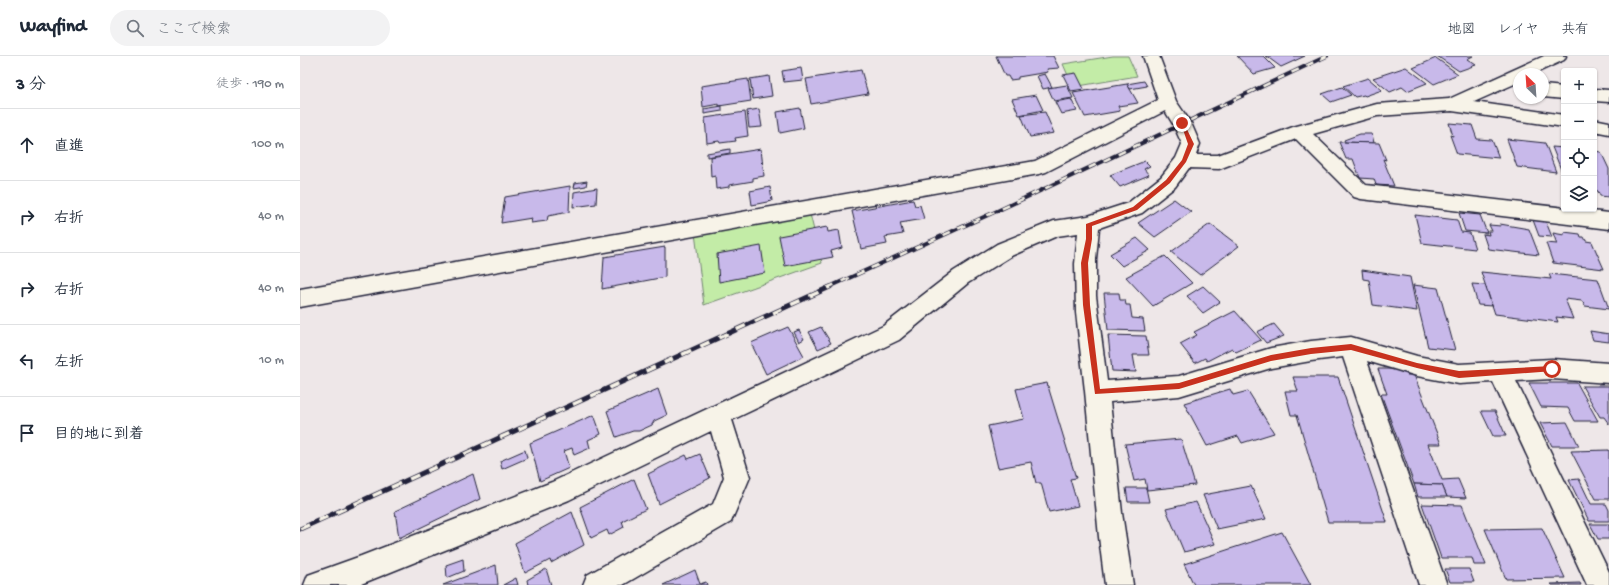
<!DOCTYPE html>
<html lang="ja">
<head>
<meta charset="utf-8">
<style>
  body { margin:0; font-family:"Gochi Hand","Klee One",sans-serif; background:#f2f2f3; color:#1f2937 }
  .controls { position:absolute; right:12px; top:12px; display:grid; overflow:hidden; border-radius:4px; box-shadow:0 1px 3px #0004 }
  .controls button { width:36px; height:36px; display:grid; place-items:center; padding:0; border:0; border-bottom:1px solid #e0e1e3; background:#fff; color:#1f2937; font:20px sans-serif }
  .compass { position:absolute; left:1213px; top:12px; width:36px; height:36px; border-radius:50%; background:#fff; box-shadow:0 1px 3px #0004; rotate:335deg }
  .stop { position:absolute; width:12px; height:12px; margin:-9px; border:3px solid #c8321e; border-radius:50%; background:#fff }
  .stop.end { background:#c8321e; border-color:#fff; box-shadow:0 1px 4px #0008 }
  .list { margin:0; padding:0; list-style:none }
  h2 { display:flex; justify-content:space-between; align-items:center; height:52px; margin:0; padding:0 16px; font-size:17px }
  h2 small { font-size:13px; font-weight:400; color:#747a83 }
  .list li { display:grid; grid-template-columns:26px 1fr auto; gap:12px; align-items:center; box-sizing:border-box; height:72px; padding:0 16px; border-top:1px solid #e0e1e3 }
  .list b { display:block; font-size:15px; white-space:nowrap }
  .list em { font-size:13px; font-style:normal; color:#747a83 }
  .icon { flex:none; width:22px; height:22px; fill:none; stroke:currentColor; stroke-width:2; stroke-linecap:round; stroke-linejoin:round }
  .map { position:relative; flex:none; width:1309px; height:529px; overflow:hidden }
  header { display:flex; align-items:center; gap:24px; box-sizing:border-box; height:56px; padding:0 20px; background:#fff; border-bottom:1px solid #e0e1e3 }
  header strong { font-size:19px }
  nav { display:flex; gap:22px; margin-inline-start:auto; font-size:14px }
  .search { width:280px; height:36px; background:#f2f2f3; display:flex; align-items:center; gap:10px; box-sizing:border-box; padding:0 14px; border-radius:22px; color:#747a83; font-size:15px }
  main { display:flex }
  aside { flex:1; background:#fff }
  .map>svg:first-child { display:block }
  .green { fill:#c3eca7; stroke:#728771 }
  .building { fill:#c8b9ea; stroke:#22223b }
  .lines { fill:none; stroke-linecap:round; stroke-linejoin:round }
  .minor-casing { stroke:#22223b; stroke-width:3 }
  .minor { fill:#f7f3e8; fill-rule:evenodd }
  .rail-far1-casing { stroke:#22223b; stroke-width:4 }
  .rail-casing { stroke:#22223b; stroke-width:5 }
  .rail-far1 { stroke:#f7f3e8; stroke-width:2.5; stroke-dasharray:8; stroke-linecap:butt }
  .rail { stroke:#f7f3e8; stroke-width:3.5; stroke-dasharray:10; stroke-linecap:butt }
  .route { fill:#c8321e }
</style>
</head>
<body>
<header>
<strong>Wayfind</strong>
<div class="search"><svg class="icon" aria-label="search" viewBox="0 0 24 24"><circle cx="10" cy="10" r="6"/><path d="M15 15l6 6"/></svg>ここで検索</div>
<nav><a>地図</a><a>レイヤ</a><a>共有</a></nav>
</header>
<main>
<aside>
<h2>3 分<small>徒歩 · 190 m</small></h2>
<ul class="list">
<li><svg class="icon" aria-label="ahead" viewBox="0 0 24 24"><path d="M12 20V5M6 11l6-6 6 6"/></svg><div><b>直進</b></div><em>100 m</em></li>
<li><svg class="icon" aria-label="right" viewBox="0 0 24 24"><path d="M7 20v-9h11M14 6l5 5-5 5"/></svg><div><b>右折</b></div><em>40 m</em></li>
<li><svg class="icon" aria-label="right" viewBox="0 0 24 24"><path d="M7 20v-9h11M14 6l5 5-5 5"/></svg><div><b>右折</b></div><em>40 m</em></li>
<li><svg class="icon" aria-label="left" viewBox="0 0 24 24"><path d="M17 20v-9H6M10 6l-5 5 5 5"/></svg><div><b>左折</b></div><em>10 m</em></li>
<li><svg class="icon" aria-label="arrive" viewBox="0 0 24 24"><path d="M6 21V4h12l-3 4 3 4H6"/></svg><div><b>目的地に到着</b></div></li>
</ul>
</aside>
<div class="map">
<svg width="1309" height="529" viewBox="0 0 1309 529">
  <rect width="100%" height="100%" fill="#eee7e8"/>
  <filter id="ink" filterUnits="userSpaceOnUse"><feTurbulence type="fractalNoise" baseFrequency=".025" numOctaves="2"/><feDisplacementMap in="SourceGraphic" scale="8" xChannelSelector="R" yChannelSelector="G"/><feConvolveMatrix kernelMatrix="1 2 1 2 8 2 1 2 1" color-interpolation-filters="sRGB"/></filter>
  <g filter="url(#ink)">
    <g class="green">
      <polygon points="813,0 828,0 837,20 773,31 763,8"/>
      <polygon points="509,154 522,207 404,249 395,177"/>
    </g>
    <g class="building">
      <polygon points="696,0 753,0 759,12 747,13 748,16 718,21 718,23 710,24 708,20 705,20"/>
      <polygon points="937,0 963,0 975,12 954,18"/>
      <polygon points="966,0 1005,0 981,11"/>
      <polygon points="1137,0 1173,0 1167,3 1176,9 1159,15"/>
      <polygon points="1136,2 1158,18 1134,28 1113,12"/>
      <polygon points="1106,11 1127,27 1107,35 1102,31 1090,36 1073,22"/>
      <polygon points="501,12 503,24 484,26 482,15"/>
      <polygon points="561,14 568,38 511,48 506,23"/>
      <polygon points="776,17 784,33 771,35 763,19"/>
      <polygon points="745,18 752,31 743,33 737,20"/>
      <polygon points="469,20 472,40 453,43 450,23"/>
      <polygon points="1068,22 1082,34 1065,40 1064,39 1055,41 1043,30"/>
      <polygon points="448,23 451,45 419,50 419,48 403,51 401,30"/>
      <polygon points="844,25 847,30 830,33 827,28"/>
      <polygon points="827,28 838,47 818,50 820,55 785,61 773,37"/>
      <polygon points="767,29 773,42 754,45 748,32"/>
      <polygon points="1042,31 1051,39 1031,46 1022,38"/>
      <polygon points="736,39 743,54 719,59 712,43"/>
      <polygon points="771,43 777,55 761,58 755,46"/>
      <polygon points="422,50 422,55 404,58 404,53"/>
      <polygon points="500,52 504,72 480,77 477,56"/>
      <polygon points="459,53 462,71 449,72 447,55"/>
      <polygon points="445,56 448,80 435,82 436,85 420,87 419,85 407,87 405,62"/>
      <polygon points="745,56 754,77 730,81 721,59"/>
      <polygon points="1149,67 1172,69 1177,83 1192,84 1199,102 1157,98 1150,79 1153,80"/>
      <polygon points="1060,78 1072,78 1074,87 1045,86 1044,84"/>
      <polygon points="1207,83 1245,87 1256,116 1217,111"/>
      <polygon points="1039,86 1079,87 1086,104 1083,103 1094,130 1076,129 1074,123 1060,122 1053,103 1046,103"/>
      <polygon points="1252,91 1264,92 1264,121"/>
      <polygon points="430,93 430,97 407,101 407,97"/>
      <polygon points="461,93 464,120 453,122 453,125 429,129 429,131 416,133 415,120 411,121 410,101"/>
      <polygon points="1294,95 1301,96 1309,113 1309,141 1300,140 1298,135 1294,134"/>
      <polygon points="845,105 850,110 844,113 849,119 820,131 810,119"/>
      <polygon points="287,125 286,130 274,132 275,127"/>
      <polygon points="270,130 269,156 248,160 247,165 231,167 232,162 201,167 205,141"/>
      <polygon points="470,131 472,145 452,149 450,135"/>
      <polygon points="297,132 296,148 273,151 274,136"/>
      <polygon points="874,143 891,156 855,181 838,167"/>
      <polygon points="613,144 615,150 620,149 624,163 600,167 603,178 585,181 587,188 561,193 552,155"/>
      <polygon points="1159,157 1180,159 1187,177 1165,175"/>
      <polygon points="1115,159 1157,164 1161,176 1170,177 1175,193 1122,187"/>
      <polygon points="1233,164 1246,166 1252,181 1239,180"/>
      <polygon points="910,168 939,190 900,219 871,196"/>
      <polygon points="1200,168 1229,173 1239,199 1188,193 1183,178 1189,179 1188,175 1192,175 1189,169 1201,170"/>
      <polygon points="527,171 528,176 539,174 542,192 531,195 533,201 485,210 479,180"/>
      <polygon points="1264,176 1280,178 1281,181 1284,181 1286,185 1292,186 1304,213 1253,207 1246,187 1257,188 1253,177 1264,179"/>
      <polygon points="837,182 850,194 822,210 810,198"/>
      <polygon points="461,190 465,217 419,226 417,198"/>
      <polygon points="365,191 365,221 302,233 304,201"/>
      <polygon points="865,200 892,227 853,250 826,221"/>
      <polygon points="1062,214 1110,221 1117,255 1073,249 1069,224 1063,223"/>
      <polygon points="1181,216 1251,223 1249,218 1298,223 1309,253 1285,250 1282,245 1265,243 1273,263 1256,261 1258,266 1195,258"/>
      <polygon points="1172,228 1185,229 1192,250 1178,249"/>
      <polygon points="1113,229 1138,232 1155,294 1128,291"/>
      <polygon points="903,230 920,246 903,257 887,240"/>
      <polygon points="804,237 819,237 820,244 825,244 826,249 830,249 832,262 843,263 845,275 808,274"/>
      <polygon points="935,255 961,284 936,296 932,292 907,305 905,302 895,307 880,288 897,279 894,276"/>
      <polygon points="974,268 984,280 966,287 957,276"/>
      <polygon points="488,271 504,300 466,318 451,287"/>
      <polygon points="521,271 531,287 518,293 509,276"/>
      <polygon points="499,274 504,283 499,286 494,276"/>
      <polygon points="1290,275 1309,278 1309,286 1293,284"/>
      <polygon points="808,279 846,280 849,299 833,299 836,316 812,315"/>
      <polygon points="1078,313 1105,313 1107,319 1114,319 1141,388 1128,388 1142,424 1158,423 1166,442 1147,441 1142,429 1114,428 1081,338 1087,338"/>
      <polygon points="993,321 1038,321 1087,466 1028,466 997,359 991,359 985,335 998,335"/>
      <polygon points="747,327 776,422 770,423 778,450 749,456 741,427 736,427 731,406 698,412 688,370 724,363 716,333"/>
      <polygon points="1229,327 1277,327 1298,365 1275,365 1268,352 1241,351"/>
      <polygon points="1282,330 1309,330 1309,368 1304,361 1300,361"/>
      <polygon points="358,333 367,359 354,365 352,369 339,375 333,375 316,381 307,355"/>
      <polygon points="930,333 933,339 948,335 974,377 942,387 938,380 907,390 884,347"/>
      <polygon points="1181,355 1195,355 1206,380 1193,380"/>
      <polygon points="294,359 301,378 288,384 290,392 274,399 272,392 264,395 269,412 240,425 230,387"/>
      <polygon points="1267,366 1279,390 1252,390 1240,367"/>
      <polygon points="881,383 895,429 847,434 845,423 834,425 825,388"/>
      <polygon points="225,394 227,402 202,413 200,405"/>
      <polygon points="1309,394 1309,443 1296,443 1271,395"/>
      <polygon points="400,398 410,422 359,448 348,418 386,399 388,403"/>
      <polygon points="173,418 180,443 99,482 95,455"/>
      <polygon points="334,423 346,453 322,465 324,471 309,479 307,474 291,482 280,451"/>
      <polygon points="1279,423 1291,448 1306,448 1309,454 1309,465 1289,465 1269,424"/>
      <polygon points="1114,428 1142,429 1147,441 1118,441"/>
      <polygon points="951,430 966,463 917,473 903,439"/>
      <polygon points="826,432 846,432 849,446 828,446"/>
      <polygon points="896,446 915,488 884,496 866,453"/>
      <polygon points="1122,448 1162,449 1186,509 1174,509 1172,502 1141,502"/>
      <polygon points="272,456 284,489 251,507 250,504 225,517 215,487"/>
      <polygon points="1290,468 1309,468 1309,483 1298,483"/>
      <polygon points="1242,472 1265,522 1206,523 1185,473"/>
      <polygon points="982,476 1011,529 894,529 884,508"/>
      <polygon points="163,503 164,515 147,522 146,509"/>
      <polygon points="196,509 198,529 143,529"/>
      <polygon points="246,513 251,529 228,529 227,524"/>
      <polygon points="1145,513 1169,513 1174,526 1150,526"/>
      <polygon points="395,514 400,528 406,526 407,529 363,529"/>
      <polygon points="216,522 218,529 203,529"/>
      <polygon points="1280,527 1281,529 1252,529 1251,528"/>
    </g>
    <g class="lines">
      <defs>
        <g id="minor">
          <polygon points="843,0 859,0 876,45 891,67 900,88 896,99 918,99 993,71 1077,48 1149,43 1244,0 1266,0 1264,4 1234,18 1219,18 1219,26 1174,46 1264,59 1264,71 1152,55 1077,60 1013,78 1066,129 1309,157 1309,173 1061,143 1054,141 996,83 919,113 889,112 875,131 842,157 799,172 796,203 796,240 807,325 879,320 971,292 1011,285 1051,281 1117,300 1159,308 1252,303 1309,307 1309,327 1252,323 1216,325 1309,516 1309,529 1287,529 1193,326 1159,328 1117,320 1067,305 1147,529 1119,529 1043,301 1011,305 971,312 879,340 810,346 822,457 833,529 805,529 799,481 785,335 776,256 775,208 778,177 757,180 711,200 668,227 599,284 432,364 450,421 431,466 323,529 283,529 287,519 413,448 424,421 411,375 269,444 61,528 57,529 4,529 8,519 61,500 252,426 583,270 654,215 697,188 754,165 788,160 828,147 861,121 876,102 882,88 873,68 865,55 746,116 739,118 0,251 0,233 735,105 858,44"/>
          <polygon points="1243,29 1264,31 1264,43 1243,41"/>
          <polygon points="1294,33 1309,34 1309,46 1294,45"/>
          <polygon points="1294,63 1309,66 1309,78 1294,75"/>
        </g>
      </defs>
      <use href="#minor" class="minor-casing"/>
      <use href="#minor" class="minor"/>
      <defs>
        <polyline id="rail-far1" points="527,232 697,155 1027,0"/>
        <polyline id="rail" points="0,473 530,231"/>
      </defs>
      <use href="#rail-far1" class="rail-far1-casing"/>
      <use href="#rail" class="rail-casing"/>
      <use href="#rail-far1" class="rail-far1"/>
      <use href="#rail" class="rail"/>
    </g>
  </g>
  <polygon class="route" points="880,65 883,65 894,88 886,106 870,127 837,154 792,170 792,183 788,207 790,249 800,333 879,327 971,299 1011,292 1051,288 1117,307 1159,315 1252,310 1255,313 1254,315 1159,322 1117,312 1051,294 1011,298 971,305 879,333 795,338 783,249 781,207 786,183 786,168 833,151 866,124 882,104 888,88"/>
</svg>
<div class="controls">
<button>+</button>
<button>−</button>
<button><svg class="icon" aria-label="locate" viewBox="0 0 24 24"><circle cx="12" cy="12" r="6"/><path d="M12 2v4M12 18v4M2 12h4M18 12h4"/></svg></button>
<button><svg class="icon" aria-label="layers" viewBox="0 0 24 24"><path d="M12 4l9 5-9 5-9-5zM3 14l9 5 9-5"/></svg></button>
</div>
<svg class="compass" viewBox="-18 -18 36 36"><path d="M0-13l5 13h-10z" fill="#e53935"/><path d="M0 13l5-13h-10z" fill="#747a83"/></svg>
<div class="stop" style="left:1252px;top:313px"></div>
<div class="stop end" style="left:882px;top:67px"></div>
</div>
</main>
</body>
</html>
